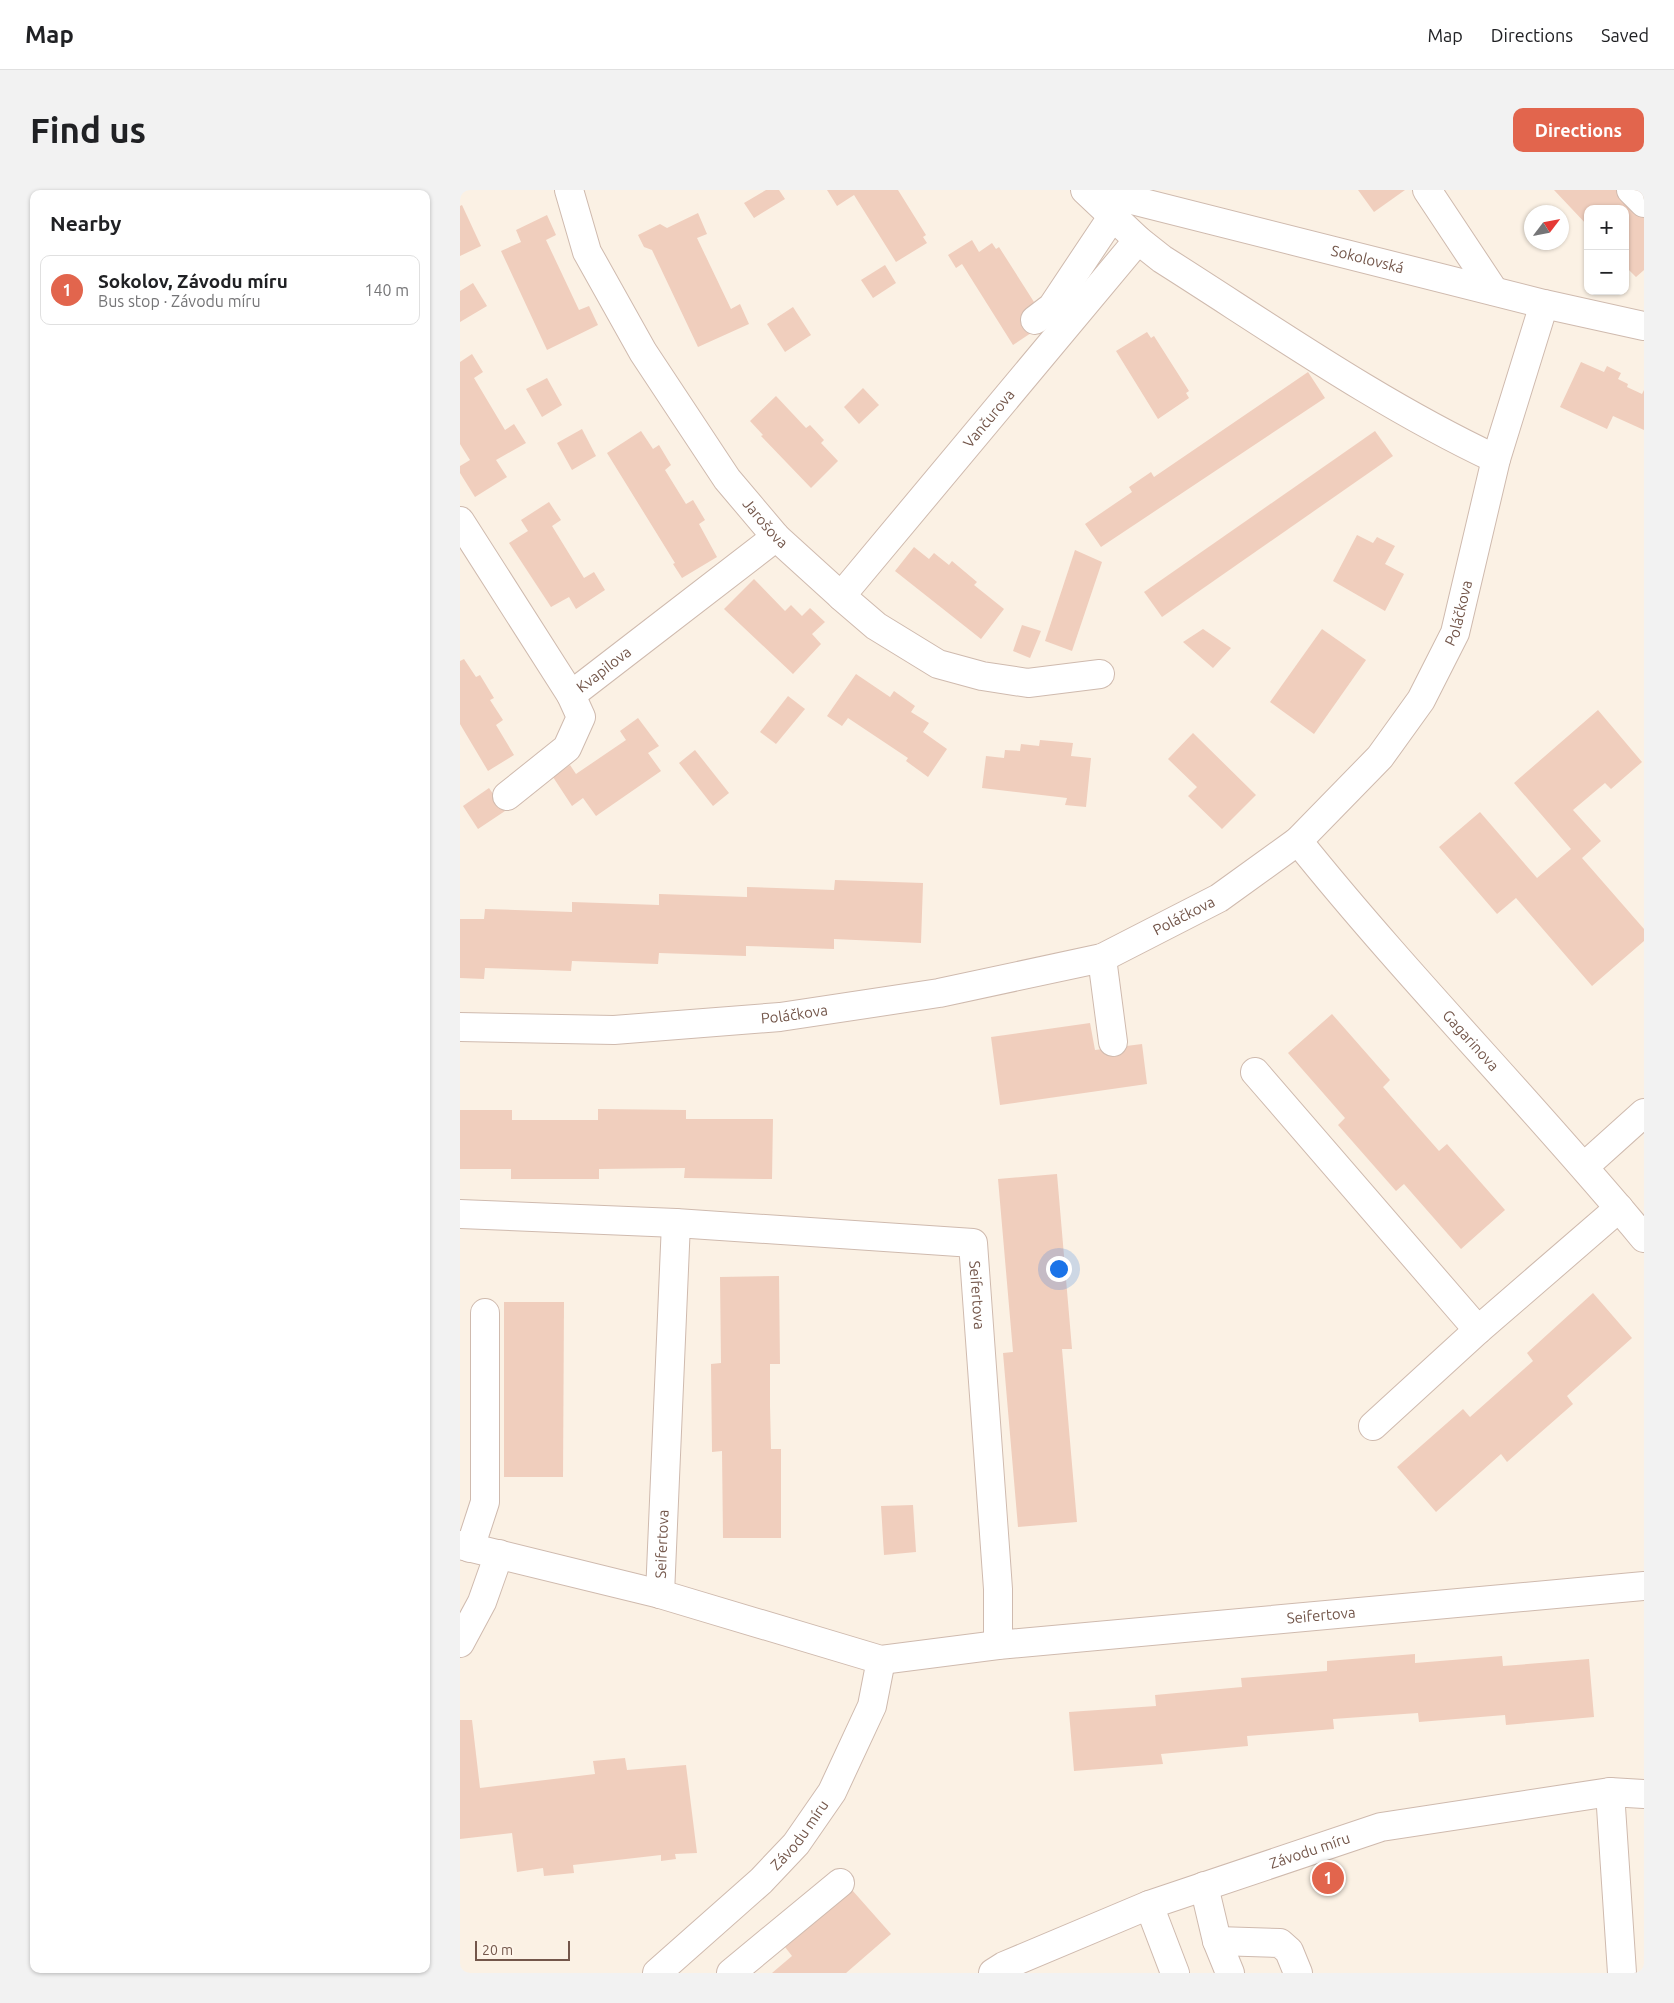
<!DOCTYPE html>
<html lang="en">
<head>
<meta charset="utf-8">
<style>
  body { margin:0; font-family:Ubuntu,sans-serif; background:#f2f2f2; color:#202124 }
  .controls { position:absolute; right:15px; top:15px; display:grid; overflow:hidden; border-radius:10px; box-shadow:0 1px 4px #0004 }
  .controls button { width:45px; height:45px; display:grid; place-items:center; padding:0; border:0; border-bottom:1px solid #e0e0e0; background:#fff; color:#202124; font:25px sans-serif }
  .compass { position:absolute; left:1064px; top:15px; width:45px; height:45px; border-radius:50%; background:#fff; box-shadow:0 1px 4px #0004; rotate:58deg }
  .scale { position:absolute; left:15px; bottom:12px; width:95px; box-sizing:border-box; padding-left:5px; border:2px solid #73564a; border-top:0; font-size:14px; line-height:18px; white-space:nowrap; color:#73564a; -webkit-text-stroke:4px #fef5ea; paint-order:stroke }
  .you { position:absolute; left:598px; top:1078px; width:18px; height:18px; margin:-12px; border:4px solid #fff; border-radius:50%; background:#1a73e8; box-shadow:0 0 0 8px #1a73e833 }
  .badge { display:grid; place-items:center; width:32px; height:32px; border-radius:50%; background:#e2654d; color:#fff; font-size:16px; font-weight:700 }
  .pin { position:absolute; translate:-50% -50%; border:2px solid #fff; box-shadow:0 1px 5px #0006 }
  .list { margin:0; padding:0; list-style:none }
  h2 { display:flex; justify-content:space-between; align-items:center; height:65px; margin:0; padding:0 20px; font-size:21px }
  h2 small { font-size:16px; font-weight:400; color:#757577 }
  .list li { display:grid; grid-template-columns:32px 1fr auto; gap:15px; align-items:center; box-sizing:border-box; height:70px; margin:0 10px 10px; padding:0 10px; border:1px solid #e0e0e0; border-radius:10px }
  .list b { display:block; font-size:19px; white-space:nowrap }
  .list p { margin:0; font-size:16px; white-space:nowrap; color:#757577 }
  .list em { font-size:16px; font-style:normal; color:#757577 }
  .map { position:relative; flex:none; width:1184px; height:1783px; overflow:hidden; border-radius:10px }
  header { display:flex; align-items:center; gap:30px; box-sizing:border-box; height:70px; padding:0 25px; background:#fff; border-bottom:1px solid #e0e0e0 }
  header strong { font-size:24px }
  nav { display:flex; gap:28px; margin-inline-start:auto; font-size:18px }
  .intro { display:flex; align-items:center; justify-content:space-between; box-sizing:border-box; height:120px; padding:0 30px }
  h1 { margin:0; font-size:35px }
  .button { padding:12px 22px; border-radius:10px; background:#e2654d; color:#fff; font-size:18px; font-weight:700 }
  main { display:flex; gap:30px; padding:0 30px }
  aside { flex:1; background:#fff; border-radius:10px; box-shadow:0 1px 4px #0004 }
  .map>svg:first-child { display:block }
  .building { fill:#f0cebd }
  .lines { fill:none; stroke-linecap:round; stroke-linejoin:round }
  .minor-casing { stroke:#cfbaae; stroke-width:30 }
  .minor { stroke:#fff; stroke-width:28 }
  .labels { text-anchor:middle; stroke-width:4.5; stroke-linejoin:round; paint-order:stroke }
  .street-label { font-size:15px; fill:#73564a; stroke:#fef5ea }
</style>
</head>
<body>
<header>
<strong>Map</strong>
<nav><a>Map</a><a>Directions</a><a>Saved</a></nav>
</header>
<div class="intro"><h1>Find us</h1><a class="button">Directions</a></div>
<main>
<aside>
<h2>Nearby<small></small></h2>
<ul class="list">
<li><span class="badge">1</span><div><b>Sokolov, Závodu míru</b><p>Bus stop · Závodu míru</p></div><em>140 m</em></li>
</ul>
</aside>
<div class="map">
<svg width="1184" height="1783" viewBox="0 0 1184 1783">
  <rect width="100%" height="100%" fill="#fbf1e4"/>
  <g class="building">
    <polygon points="306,0 319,0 325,9 294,28 284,13"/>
    <polygon points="367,0 438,0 466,45 463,47 467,53 436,72 394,5 377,16"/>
    <polygon points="898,0 945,0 914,22"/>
    <polygon points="1094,0 1157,0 1184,28 1184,80 1176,87 1165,76 1165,19 1128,19 1128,36"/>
    <polygon points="2,15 21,56 0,66 0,16"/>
    <polygon points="238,23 247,44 237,48 271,119 280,114 289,134 238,157 192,60 184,57 178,45 200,34 207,38"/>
    <polygon points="87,25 96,45 86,50 119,120 129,116 138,135 87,160 41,61 61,52 56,40"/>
    <polygon points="512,50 519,62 532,53 536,59 539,57 574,112 572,114 580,137 553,155 502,74 496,78 488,65"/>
    <polygon points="425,75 436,93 413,108 401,90"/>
    <polygon points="13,93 27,116 0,132 0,101"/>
    <polygon points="333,117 351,145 325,162 307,134"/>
    <polygon points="687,142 691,148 694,146 729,201 726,203 729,208 698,229 656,161"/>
    <polygon points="12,164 23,182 14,188 45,240 54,234 66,253 36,270 47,287 15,307 0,283 0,276 10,270 0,254 0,172"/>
    <polygon points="1121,172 1144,182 1147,176 1161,183 1158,189 1168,194 1167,197 1182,204 1184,200 1184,240 1153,226 1147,239 1100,217"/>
    <polygon points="848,182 865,208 641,357 625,334 672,302 669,297 691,282 694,287"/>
    <polygon points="87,188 102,215 82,227 66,199"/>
    <polygon points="403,198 419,215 399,234 384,217"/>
    <polygon points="316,206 346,238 350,235 364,250 361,253 378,271 351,298 301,246 303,245 290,231"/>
    <polygon points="122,239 136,266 112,280 97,253"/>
    <polygon points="181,241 193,259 199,255 211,275 205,280 226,314 233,310 245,330 239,334 257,367 222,388 213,374 215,373 147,263"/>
    <polygon points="915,241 933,266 702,427 684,402"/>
    <polygon points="89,312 101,330 92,336 124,388 134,382 145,400 116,419 109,407 91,417 49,353 68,341 61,330"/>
    <polygon points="897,345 913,353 917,347 935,356 925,374 944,384 925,421 873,391"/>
    <polygon points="454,357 469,369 474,363 489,375 492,371 517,392 514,395 544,419 521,449 435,381"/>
    <polygon points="615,360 642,372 612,461 585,451"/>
    <polygon points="294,389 325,421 331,415 342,426 350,418 365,432 352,444 361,454 333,484 264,419"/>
    <polygon points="562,435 581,441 570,468 553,461"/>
    <polygon points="743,439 771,458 753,478 723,452"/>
    <polygon points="862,439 906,470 854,544 810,512"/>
    <polygon points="4,469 16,487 20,485 34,508 30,510 43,530 36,535 54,565 28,581 0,534 0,471"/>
    <polygon points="396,484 430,507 434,501 455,516 451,522 469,533 463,542 487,559 468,587 446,571 448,568 388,528 382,536 367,526"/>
    <polygon points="328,506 345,519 316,554 300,542"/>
    <polygon points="1138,520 1182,572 1151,599 1145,593 1113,620 1141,651 1122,668 1184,739 1184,751 1132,796 1056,708 1037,724 979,657 1020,622 1077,688 1111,659 1054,593"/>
    <polygon points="178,528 199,556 188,563 201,581 136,626 123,608 112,616 93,587 110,575 116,584 166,550 160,541"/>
    <polygon points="733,543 796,605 762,639 728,606 737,597 708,569"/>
    <polygon points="580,550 613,553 611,566 631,568 626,617 605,615 607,608 522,598 526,566 544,568 545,560 560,561 561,554 579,556"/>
    <polygon points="235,560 269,603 253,616 219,573"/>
    <polygon points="29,598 45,621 18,639 3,616"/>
    <polygon points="375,690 463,693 461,753 374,749 374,759 286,756 286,766 199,763 198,774 112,771 111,781 25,778 24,789 0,788 0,729 24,729 25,719 112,722 112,712 199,715 199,704 287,707 287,697 374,700"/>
    <polygon points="872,824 930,890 923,897 950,928 979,961 987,954 1045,1020 1001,1059 944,994 936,1001 878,935 885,928 828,863"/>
    <polygon points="630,833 635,860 682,854 687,894 540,915 531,847"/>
    <polygon points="138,919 226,920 226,929 313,929 312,989 224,988 225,978 139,979 139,989 51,989 51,979 0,979 0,920 52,920 52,930 138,930"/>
    <polygon points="597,984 612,1159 602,1159 617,1332 558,1337 543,1163 553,1162 538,989"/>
    <polygon points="319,1086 320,1174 310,1174 310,1216 311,1259 321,1259 321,1348 263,1348 262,1261 252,1262 251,1174 261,1173 260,1087"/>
    <polygon points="1133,1103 1172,1148 1107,1206 1113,1214 1047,1272 1041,1264 976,1322 937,1277 1003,1219 1010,1227 1073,1171 1067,1163"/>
    <polygon points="44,1112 104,1112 103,1287 44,1287"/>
    <polygon points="453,1315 456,1362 424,1365 421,1316"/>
    <polygon points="955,1464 955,1473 1042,1466 1043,1476 1129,1469 1134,1527 1046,1535 1045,1525 959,1532 958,1523 873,1529 874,1539 787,1546 788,1556 701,1564 703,1574 614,1581 609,1522 696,1516 695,1505 782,1497 781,1488 867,1481 867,1471"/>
    <polygon points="0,1530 12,1530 20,1598 135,1584 133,1571 165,1568 167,1580 226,1575 237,1663 215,1664 216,1669 201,1671 201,1665 113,1675 114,1683 84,1686 83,1678 57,1682 52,1643 0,1649"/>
    <polygon points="392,1700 431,1744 386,1783 312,1783 332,1766 325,1757"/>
  </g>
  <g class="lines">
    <defs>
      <g id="minor">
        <path id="s1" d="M109,0L127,62L183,162L267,289L316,347L381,406L416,436L478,474L522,486L568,493L640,484"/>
        <path d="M625,0L678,50L702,69C811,138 919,214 1036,269"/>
        <path id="s2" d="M632,0L1084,114L1184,136"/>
        <polyline points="967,0 1034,101"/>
        <polyline points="1171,0 1184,13"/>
        <polyline points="575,130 592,117 652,27"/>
        <path id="s3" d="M0,331L111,505L316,347"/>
        <path id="s4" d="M381,406L678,50"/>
        <polyline points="47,606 107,558 121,527 111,505"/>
        <path id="s5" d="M838,651C948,788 1072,913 1184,1048"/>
        <polyline points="642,768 653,852"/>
        <path id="s6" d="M0,837L154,840L320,827L479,803L642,768L759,708L838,651L920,567L961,510L995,443L1036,269L1084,114"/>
        <polyline points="795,882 1018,1140"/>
        <polyline points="1125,976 1184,923"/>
        <path id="s7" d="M0,1024L216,1033L513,1053L538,1399V1455"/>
        <polyline points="913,1236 1018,1140 1159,1018"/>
        <path id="s8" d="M0,1355L200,1404L421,1470L538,1455L1184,1396"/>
        <polyline points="10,1358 25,1312 25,1123"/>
        <path id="s9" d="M200,1404L216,1033"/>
        <polyline points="0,1453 22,1412 39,1364"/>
        <polyline points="1150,1602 1162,1783"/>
        <polyline points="744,1696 757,1751 770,1783"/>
        <polyline points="689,1715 715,1783"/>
        <polyline points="757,1751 820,1753 829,1761 838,1783"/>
        <path id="s10" d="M197,1783L301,1691L336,1654L372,1602L412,1516L421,1470"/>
        <polyline points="271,1783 380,1693"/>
        <path id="s11" d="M533,1783L544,1776L689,1715L921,1637L1150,1602L1184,1604"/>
      </g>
    </defs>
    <use href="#minor" class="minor-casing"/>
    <use href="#minor" class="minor"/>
  </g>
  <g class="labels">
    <g class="street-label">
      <text dy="5" stroke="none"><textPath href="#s2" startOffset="284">Sokolovská</textPath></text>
      <text dy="5" stroke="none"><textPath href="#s4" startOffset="231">Vančurova</textPath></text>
      <text dy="5" stroke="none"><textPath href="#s1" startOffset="390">Jarošova</textPath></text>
      <text dy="5" stroke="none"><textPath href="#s6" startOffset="1160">Poláčkova</textPath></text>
      <text dy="5" stroke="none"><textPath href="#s3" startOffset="248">Kvapilova</textPath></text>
      <text dy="5" stroke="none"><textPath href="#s6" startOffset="740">Poláčkova</textPath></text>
      <text dy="5" stroke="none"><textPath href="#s6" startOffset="335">Poláčkova</textPath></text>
      <text dy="5" stroke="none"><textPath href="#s5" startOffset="264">Gagarinova</textPath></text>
      <text dy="5" stroke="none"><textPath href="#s7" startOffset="566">Seifertova</textPath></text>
      <text dy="5" stroke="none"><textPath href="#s9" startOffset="50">Seifertova</textPath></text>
      <text dy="5" stroke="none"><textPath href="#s8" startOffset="879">Seifertova</textPath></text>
      <text dy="5" stroke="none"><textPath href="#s10" startOffset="199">Závodu míru</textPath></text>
      <text dy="5" stroke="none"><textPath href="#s11" startOffset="340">Závodu míru</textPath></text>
    </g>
  </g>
</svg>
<div class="controls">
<button>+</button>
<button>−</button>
</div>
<svg class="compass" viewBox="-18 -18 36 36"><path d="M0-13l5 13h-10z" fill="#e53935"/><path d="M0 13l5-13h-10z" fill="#757577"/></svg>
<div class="scale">20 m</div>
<div class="you"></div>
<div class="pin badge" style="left:868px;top:1688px">1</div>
</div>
</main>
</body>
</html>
